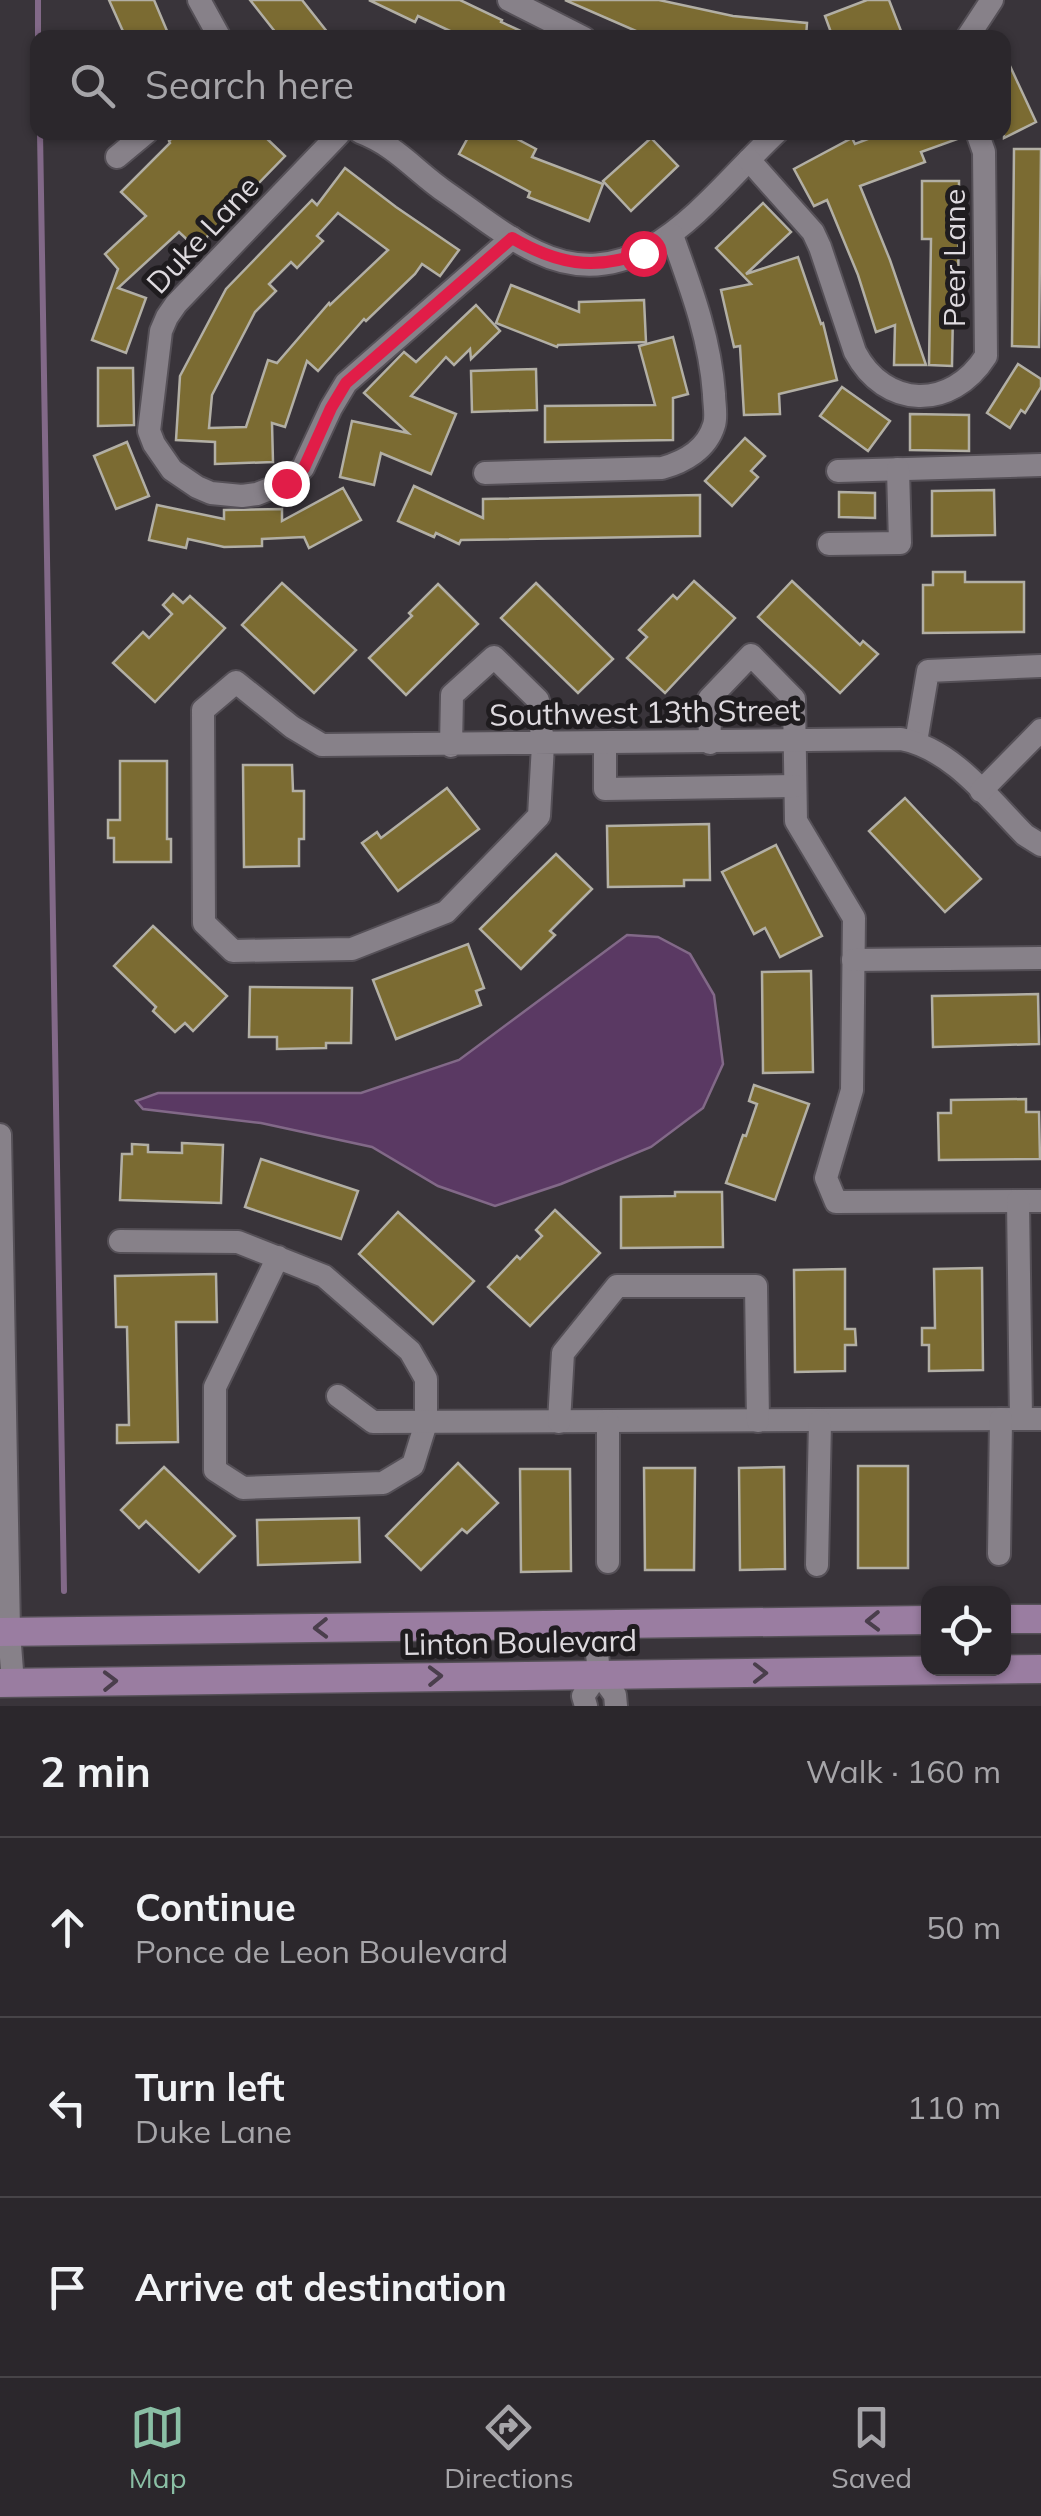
<!DOCTYPE html>
<html lang="en">
<head>
<meta charset="utf-8">
<style>
  body { margin:0; font-family:Mulish,sans-serif; background:#373338; color:#f1f3f6 }
  .controls { position:absolute; right:30px; bottom:30px; display:grid; overflow:hidden; border-radius:20px; box-shadow:0 2px 8px #0004 }
  .controls button { width:90px; height:90px; display:grid; place-items:center; padding:0; border:0; border-bottom:2px solid #474448; background:#2b272c; color:#f1f3f6; font:50px sans-serif }
  .stop { position:absolute; width:30px; height:30px; margin:-22px; border:8px solid #e11d48; border-radius:50%; background:#fff }
  .stop.end { background:#e11d48; border-color:#fff; box-shadow:0 2px 10px #0008 }
  .list { margin:0; padding:0; list-style:none }
  h2 { display:flex; justify-content:space-between; align-items:center; height:130px; margin:0; padding:0 40px; font-size:42px }
  h2 small { font-size:32px; font-weight:400; color:#a6a5a9 }
  .list li { display:grid; grid-template-columns:65px 1fr auto; gap:30px; align-items:center; box-sizing:border-box; height:180px; padding:0 40px; border-top:2px solid #474448 }
  .list b { display:block; font-size:38px; white-space:nowrap }
  .list p { margin:0; font-size:32px; white-space:nowrap; color:#a6a5a9 }
  .list em { font-size:32px; font-style:normal; color:#a6a5a9 }
  .icon { flex:none; width:55px; height:55px; fill:none; stroke:currentColor; stroke-width:2; stroke-linecap:round; stroke-linejoin:round }
  .map { position:relative; flex:none; width:1041px; height:1706px; overflow:hidden }
  .search { position:absolute; background:#2b272c; box-shadow:0 2px 8px #0004; left:30px; right:30px; top:30px; height:110px; display:flex; align-items:center; gap:25px; box-sizing:border-box; padding:0 35px; border-radius:20px; color:#a6a5a9; font-size:38px }
  .sheet { height:670px; background:#2b272c }
  nav { display:flex; justify-content:space-around; align-items:center; box-sizing:border-box; height:140px; border-top:2px solid #474448; background:#2b272c; font-size:28px; color:#a6a5a9 }
  nav a { display:grid; justify-items:center; gap:5px }
  nav .on { color:#8abfa5 }
  .map>svg:first-child { display:block }
  .water { fill:#5a3963; stroke:#826988; stroke-width:2.5 }
  .lines { fill:none; stroke-linecap:round; stroke-linejoin:round }
  .stream { stroke:#826988; stroke-width:6 }
  .building { fill:#7b6b32; stroke:#b2afa5; stroke-width:2.5; fill-rule:evenodd }
  .minor-casing { stroke:#555057; stroke-width:26 }
  .major-casing { stroke:#555057; stroke-width:31 }
  .minor { stroke:#878189; stroke-width:22 }
  .major { stroke:#9a7da1; stroke-width:28 }
  .oneway { stroke:#4a3e4c }
  .route { stroke:#e11d48; stroke-width:12 }
  .labels { text-anchor:middle; stroke-width:10; stroke-linejoin:round; paint-order:stroke }
  .street-label { font-size:30px; fill:#dedadf; stroke:#1f1c1f }
</style>
</head>
<body>
<div class="map">
<svg width="1041" height="1706" viewBox="0 0 1041 1706">
  <rect width="100%" height="100%" fill="#39343a"/>
  <polygon class="water" points="627,935 658,937 690,954 714,995 723,1064 703,1108 651,1147 561,1184 495,1206 438,1186 372,1147 261,1123 143,1109 136,1101 158,1093 361,1093 459,1060"/>
  <g class="lines">
    <g class="stream">
      <polyline points="38,0 38,38"/>
      <polyline points="40,132 64,1591"/>
    </g>
  </g>
  <g class="building">
    <polygon points="109,0 154,0 170,38 126,38"/>
    <polygon points="250,0 302,0 332,38 280,38"/>
    <polygon points="369,0 460,0 502,20 501,22 536,38 465,38 418,16 415,22"/>
    <polygon points="565,0 659,0 733,16 807,23 806,38 652,38"/>
    <polygon points="867,0 889,0 901,31 884,38 833,38 825,16"/>
    <polygon points="1004,53 1036,122 1004,138"/>
    <polygon points="178,132 260,132 285,156 196,248 179,232 118,288 146,298 126,353 92,340 118,269 105,254 146,216 121,192 170,143 169,141"/>
    <polygon points="471,132 504,132 536,149 532,157 603,184 589,221 528,197 530,192 459,154"/>
    <polygon points="886,132 962,132 963,137 921,152 925,162 860,186 890,260 926,365 894,365 895,325 876,332 858,275 827,200 814,206 794,169 852,138 855,144"/>
    <polygon points="651,138 678,166 631,211 603,181"/>
    <polygon points="1014,149 1041,149 1039,347 1012,346"/>
    <path d="M345,168L396,207L459,250L440,276L422,264L415,274L366,321L364,319L318,371L307,361L285,427L272,423L273,462L215,464V442L176,440L180,376L226,289L312,200L317,205ZM338,213L388,250L330,305L329,303L277,363L268,360L246,427L209,428L212,395L255,312L276,291L269,284L291,262L297,268L323,241L317,236Z"/>
    <polygon points="922,181 959,181 958,312 953,312 952,366 929,365 931,239 922,239"/>
    <polygon points="763,203 791,232 746,274 798,257 821,324 823,323 837,380 779,394 780,414 744,415 740,346 734,347 721,290 751,284 716,248"/>
    <polygon points="511,285 579,312 579,302 644,300 646,342 558,345 557,347 496,323"/>
    <polygon points="476,305 500,331 471,359 470,349 454,365 446,357 411,396 456,414 431,474 381,453 374,485 340,477 352,421 408,433 364,393 404,352 416,362"/>
    <polygon points="673,337 688,394 673,398 673,440 545,442 545,406 655,405 639,346"/>
    <polygon points="1018,364 1041,379 1041,387 1025,413 1021,410 1010,428 987,413"/>
    <polygon points="98,368 133,368 134,425 98,426"/>
    <polygon points="536,369 537,410 472,412 471,371"/>
    <polygon points="842,387 890,421 868,451 820,416"/>
    <polygon points="910,414 969,415 969,451 910,450"/>
    <polygon points="745,438 765,456 751,471 758,477 732,506 705,481"/>
    <polygon points="127,442 149,496 116,509 94,456"/>
    <polygon points="414,486 483,518 483,499 700,495 700,536 461,540 459,544 436,533 434,537 398,521"/>
    <polygon points="343,488 361,520 309,548 304,537 262,539 262,546 224,547 188,539 186,548 149,540 157,505 224,519 224,510 282,509 282,521"/>
    <polygon points="994,490 995,535 932,536 932,491"/>
    <polygon points="839,492 875,493 875,518 839,517"/>
    <polygon points="933,572 965,572 965,582 1024,582 1024,632 923,633 923,585 933,585"/>
    <polygon points="694,581 735,618 665,693 627,658 647,637 639,630 673,595 677,599"/>
    <polygon points="792,581 860,645 863,641 878,654 840,693 758,617"/>
    <polygon points="282,583 356,650 314,693 242,625"/>
    <polygon points="536,583 613,659 578,693 501,618"/>
    <polygon points="438,584 478,624 406,695 369,658 412,616 409,613"/>
    <polygon points="173,594 183,603 190,596 225,628 155,702 113,663 143,632 149,638 172,614 163,605"/>
    <polygon points="120,761 167,761 167,839 171,839 171,862 114,862 114,838 108,838 108,820 120,820"/>
    <polygon points="243,765 292,765 293,791 304,791 304,839 299,839 299,866 244,867"/>
    <polygon points="447,788 479,829 398,891 362,843 377,832 381,838"/>
    <polygon points="905,798 981,879 945,912 869,831"/>
    <polygon points="709,824 710,880 684,880 684,886 608,887 607,826"/>
    <polygon points="776,845 822,936 780,957 765,928 754,934 722,872"/>
    <polygon points="556,854 592,889 550,931 555,935 521,969 480,929"/>
    <polygon points="153,926 227,996 193,1031 185,1023 175,1032 153,1011 156,1007 114,966"/>
    <polygon points="468,944 484,988 476,991 481,1005 396,1039 373,980"/>
    <polygon points="811,971 813,1072 763,1073 762,972"/>
    <polygon points="250,987 352,988 351,1043 326,1043 326,1048 277,1049 277,1037 249,1037"/>
    <polygon points="1038,994 1039,1044 933,1047 932,996"/>
    <polygon points="754,1085 809,1104 775,1200 726,1183 743,1135 746,1136 757,1104 749,1101"/>
    <polygon points="1026,1099 1026,1112 1039,1112 1040,1159 939,1160 938,1113 951,1113 951,1100"/>
    <polygon points="182,1143 223,1145 221,1203 120,1200 122,1154 132,1154 132,1144 148,1145 148,1152 182,1153"/>
    <polygon points="261,1159 358,1191 341,1239 245,1207"/>
    <polygon points="675,1192 722,1192 723,1247 621,1248 621,1197 675,1196"/>
    <polygon points="555,1210 600,1253 530,1326 488,1287 517,1256 520,1259 542,1236 536,1230"/>
    <polygon points="398,1212 474,1281 433,1324 359,1254"/>
    <polygon points="982,1268 983,1370 929,1371 929,1345 922,1345 922,1328 935,1328 934,1269"/>
    <polygon points="845,1269 845,1329 855,1329 856,1345 845,1345 845,1371 795,1372 794,1270"/>
    <polygon points="216,1274 217,1322 176,1322 178,1442 117,1443 117,1425 129,1425 127,1327 116,1327 115,1276"/>
    <polygon points="458,1463 498,1503 467,1533 462,1529 421,1570 386,1536"/>
    <rect x="858" y="1466" width="50" height="102"/>
    <polygon points="164,1467 235,1536 199,1572 146,1521 139,1528 121,1510"/>
    <polygon points="784,1467 785,1569 740,1570 739,1468"/>
    <polygon points="644,1468 695,1468 694,1570 645,1570"/>
    <polygon points="520,1469 570,1469 571,1571 521,1572"/>
    <polygon points="359,1518 360,1562 258,1565 257,1520"/>
  </g>
  <g class="lines">
    <defs>
      <g id="minor">
        <polyline points="199,0 220,38"/>
        <polyline points="509,0 584,38"/>
        <polyline points="967,38 992,0"/>
        <path d="M360,132C397,146 416,172 447,193C476,213 505,237 537,252C641,302 711,193 777,132"/>
        <polyline points="339,134 176,304 167,317 161,331 149,431 154,444 172,470 197,487 211,493 242,496 257,494 285,483 303,468 331,408 346,383 512,238"/>
        <polyline points="117,157 147,132"/>
        <path d="M749,160L813,232L820,247L855,352C885,409 951,411 986,356L984,152L977,132"/>
        <polyline points="838,471 1041,465"/>
        <path d="M485,473L662,468C684,462 707,449 714,425C717,416 714,404 714,394C710,338 691,288 672,235"/>
        <polyline points="829,544 900,543 898,469"/>
        <polyline points="916,742 928,671 1041,666"/>
        <polyline points="710,743 709,699 751,655 794,699 796,821 854,918 852,1090 826,1178 836,1202 1041,1201"/>
        <polyline points="605,744 605,789 795,786"/>
        <path d="M451,746L452,695L494,657L538,700L543,745L539,816L446,912L352,949L233,951L204,923L203,710L236,682L292,727L322,745L901,739C953,749 990,800 1025,835L1041,845"/>
        <polyline points="981,791 1041,730"/>
        <polyline points="853,960 1041,958"/>
        <polyline points="0,1135 9,1632 13,1683"/>
        <polyline points="1018,1201 1021,1419"/>
        <polyline points="120,1241 238,1242 324,1276 410,1351 426,1379 426,1423 413,1465 383,1483 243,1488 215,1470 215,1387 278,1257"/>
        <polyline points="338,1396 373,1422 1041,1419"/>
        <polyline points="559,1422 563,1353 617,1286 756,1286 758,1421"/>
        <polyline points="608,1422 608,1562"/>
        <polyline points="999,1554 1001,1419"/>
        <polyline points="817,1565 820,1421"/>
        <polyline points="594,1625 599,1673 615,1695 616,1706"/>
        <polyline points="586,1706 583,1696 599,1673"/>
      </g>
      <g id="major">
        <polyline points="1004,1619 1041,1619"/>
        <polyline points="0,1632 928,1620"/>
        <polyline points="0,1683 1041,1669"/>
      </g>
    </defs>
    <use href="#minor" class="minor-casing"/>
    <use href="#major" class="major-casing"/>
    <use href="#minor" class="minor"/>
    <use href="#major" class="major"/>
  </g>
  <defs><path id="oneway-chevron" d="M-2-3.5L2.5 0L-2 3.5" fill="none" stroke-width="1.6" stroke-linecap="round" stroke-linejoin="round" transform="scale(2.5)"/></defs>
  <g class="oneway">
    <use href="#oneway-chevron" transform="translate(873 1621) rotate(179)"/>
    <use href="#oneway-chevron" transform="translate(321 1628) rotate(179)"/>
    <use href="#oneway-chevron" transform="translate(760 1673)"/>
    <use href="#oneway-chevron" transform="translate(435 1676) rotate(-1)"/>
    <use href="#oneway-chevron" transform="translate(110 1681) rotate(-1)"/>
  </g>
  <g class="lines">
    <path class="route" d="M286,483L304,468L331,408L346,383L512,238C557,264 593,271 643,253"/>
  </g>
  <g class="labels">
    <g class="street-label">
      <text transform="translate(203 235) rotate(-47)" y="10">Duke Lane</text>
      <text transform="translate(955 258) rotate(-90)" y="10">Peer Lane</text>
      <text transform="translate(645 713) rotate(-1)" y="10">Southwest 13th Street</text>
      <text transform="translate(520 1643) rotate(-1)" y="10">Linton Boulevard</text>
    </g>
  </g>
</svg>
<div class="controls">
<button><svg class="icon" aria-label="locate" viewBox="0 0 24 24"><circle cx="12" cy="12" r="6"/><path d="M12 2v4M12 18v4M2 12h4M18 12h4"/></svg></button>
</div>
<div class="stop" style="left:643px;top:253px"></div>
<div class="stop end" style="left:286px;top:483px"></div>
<div class="search"><svg class="icon" aria-label="search" viewBox="0 0 24 24"><circle cx="10" cy="10" r="6"/><path d="M15 15l6 6"/></svg>Search here</div>
</div>
<section class="sheet">
<h2>2 min<small>Walk · 160 m</small></h2>
<ul class="list">
<li><svg class="icon" aria-label="ahead" viewBox="0 0 24 24"><path d="M12 20V5M6 11l6-6 6 6"/></svg><div><b>Continue</b><p>Ponce de Leon Boulevard</p></div><em>50 m</em></li>
<li><svg class="icon" aria-label="left" viewBox="0 0 24 24"><path d="M17 20v-9H6M10 6l-5 5 5 5"/></svg><div><b>Turn left</b><p>Duke Lane</p></div><em>110 m</em></li>
<li><svg class="icon" aria-label="arrive" viewBox="0 0 24 24"><path d="M6 21V4h12l-3 4 3 4H6"/></svg><div><b>Arrive at destination</b></div></li>
</ul>
</section>
<nav>
<a class="on"><svg class="icon" aria-label="map" viewBox="0 0 24 24"><path d="M3 6l6-2 6 2 6-2v14l-6 2-6-2-6 2zM9 4v14M15 6v14"/></svg>Map</a>
<a><svg class="icon" aria-label="directions" viewBox="0 0 24 24"><path d="M12 3l9 9-9 9-9-9zM9 14v-3h6M13 9l2 2-2 2"/></svg>Directions</a>
<a><svg class="icon" aria-label="saved" viewBox="0 0 24 24"><path d="M7 4h10v16l-5-4-5 4z"/></svg>Saved</a>
</nav>
</body>
</html>
